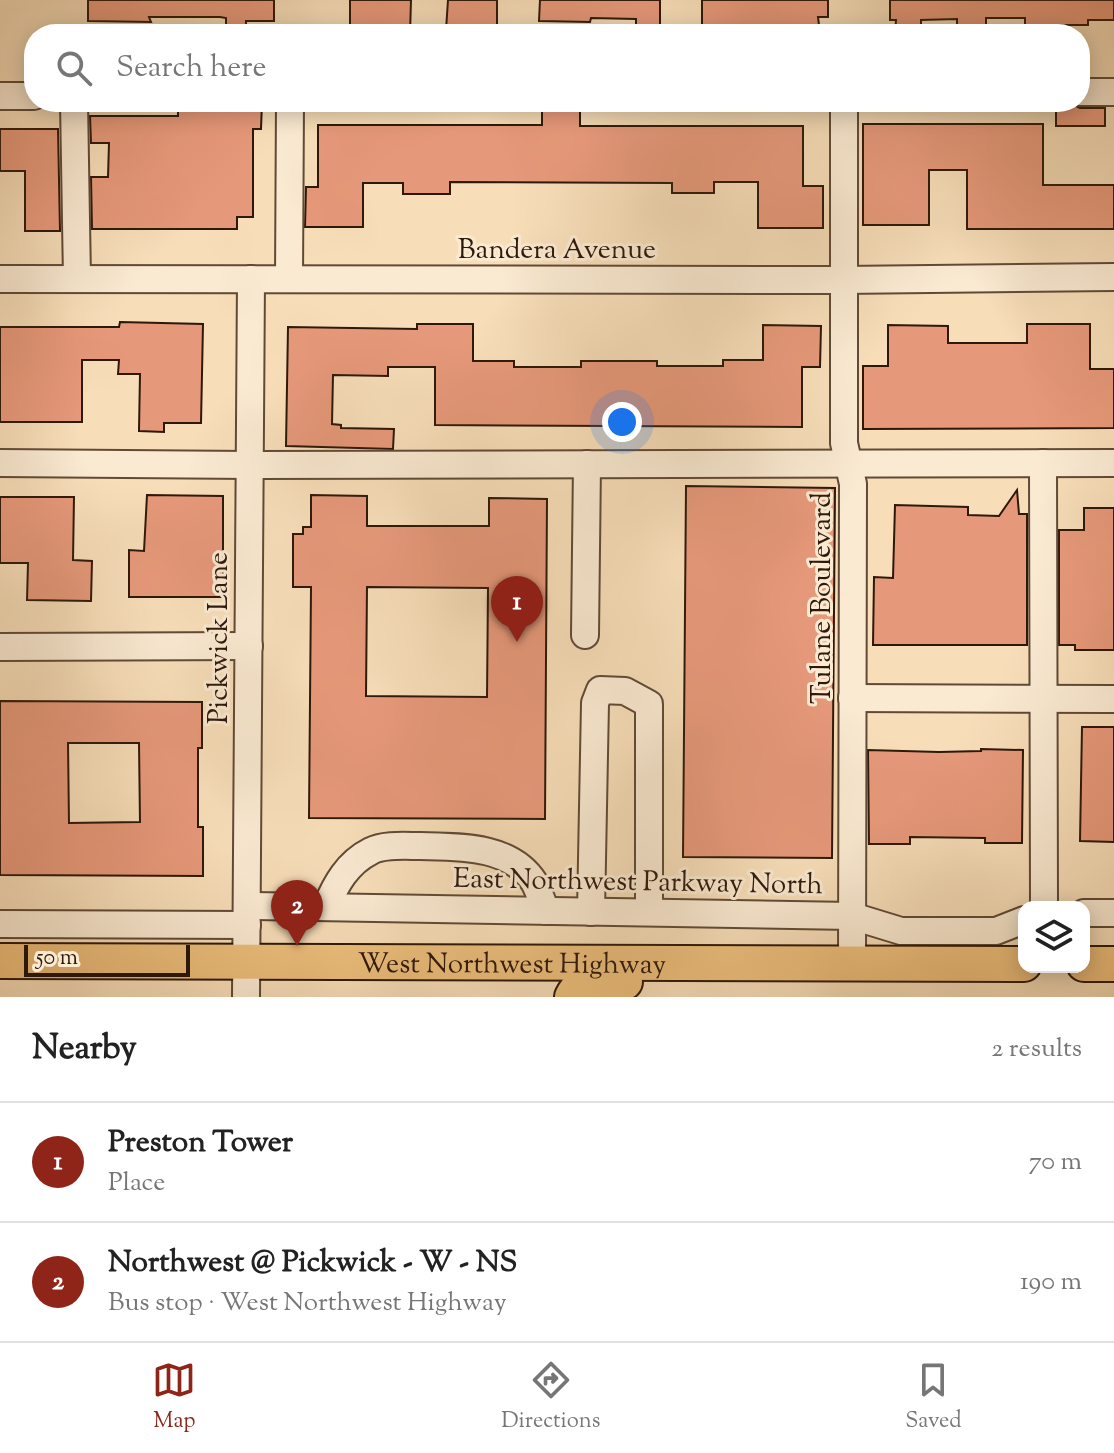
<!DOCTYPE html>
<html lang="en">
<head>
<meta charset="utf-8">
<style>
  body { margin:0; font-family:"Sorts Mill Goudy",serif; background:#f2f2f2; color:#222 }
  .controls { position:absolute; right:24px; bottom:24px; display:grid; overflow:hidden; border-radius:16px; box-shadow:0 4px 20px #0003 }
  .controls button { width:72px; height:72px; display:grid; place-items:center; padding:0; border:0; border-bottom:2px solid #e0e0e0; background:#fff; color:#222; font:40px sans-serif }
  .scale { position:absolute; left:24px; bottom:20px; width:166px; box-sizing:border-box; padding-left:8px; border:4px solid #2e180a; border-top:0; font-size:22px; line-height:28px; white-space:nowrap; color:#2e180a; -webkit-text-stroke:6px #faead2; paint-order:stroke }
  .you { position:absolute; left:622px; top:422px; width:28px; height:28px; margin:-20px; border:6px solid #fff; border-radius:50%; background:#1a73e8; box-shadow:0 0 0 12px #1a73e833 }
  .badge { display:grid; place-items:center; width:52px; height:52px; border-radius:50%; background:#8f2418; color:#fff; font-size:26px; font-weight:700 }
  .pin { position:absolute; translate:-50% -66px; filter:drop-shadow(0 2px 4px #0008) }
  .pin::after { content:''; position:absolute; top:42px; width:28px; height:24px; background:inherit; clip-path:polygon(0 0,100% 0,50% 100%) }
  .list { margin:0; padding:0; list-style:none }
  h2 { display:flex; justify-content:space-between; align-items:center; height:104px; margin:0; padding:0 32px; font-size:34px }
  h2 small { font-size:26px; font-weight:400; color:#767676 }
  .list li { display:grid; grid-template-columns:52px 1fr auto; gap:24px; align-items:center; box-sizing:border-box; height:120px; padding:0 32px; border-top:2px solid #e0e0e0 }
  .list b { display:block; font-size:30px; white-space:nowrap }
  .list p { margin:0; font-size:26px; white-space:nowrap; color:#767676 }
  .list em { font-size:26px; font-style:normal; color:#767676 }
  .icon { flex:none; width:44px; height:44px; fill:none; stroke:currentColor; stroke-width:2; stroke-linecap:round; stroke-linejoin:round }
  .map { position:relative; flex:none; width:1114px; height:997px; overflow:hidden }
  .search { position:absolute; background:#fff; box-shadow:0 4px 20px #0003; left:24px; right:24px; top:24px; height:88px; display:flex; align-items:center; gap:20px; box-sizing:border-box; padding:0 28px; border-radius:32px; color:#767676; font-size:30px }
  .sheet { height:344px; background:#fff }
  nav { display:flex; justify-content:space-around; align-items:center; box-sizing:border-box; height:112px; border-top:2px solid #e0e0e0; background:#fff; font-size:22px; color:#767676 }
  nav a { display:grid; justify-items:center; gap:4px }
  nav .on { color:#8f2418 }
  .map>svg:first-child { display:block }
  .building { fill:#e6997a; stroke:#2e180a; stroke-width:2; fill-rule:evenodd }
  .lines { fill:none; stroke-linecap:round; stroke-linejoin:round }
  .minor-casing { stroke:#604a36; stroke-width:30 }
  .major-casing { stroke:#2e180a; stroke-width:38 }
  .minor { stroke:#faead2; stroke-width:26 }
  .major { stroke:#ecbf7c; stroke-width:34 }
  .labels { text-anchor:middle; stroke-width:6; stroke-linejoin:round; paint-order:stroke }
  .street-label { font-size:28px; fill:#2e180a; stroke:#faead2 }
</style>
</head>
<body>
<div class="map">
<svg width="1114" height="997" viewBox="0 0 1114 997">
  <rect width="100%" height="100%" fill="#f7deb9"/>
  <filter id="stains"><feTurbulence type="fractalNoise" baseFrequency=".0025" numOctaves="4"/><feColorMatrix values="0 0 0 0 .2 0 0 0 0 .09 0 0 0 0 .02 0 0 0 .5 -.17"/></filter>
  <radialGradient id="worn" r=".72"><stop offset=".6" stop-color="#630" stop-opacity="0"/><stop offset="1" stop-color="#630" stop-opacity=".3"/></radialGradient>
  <g class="building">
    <polygon points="88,0 274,0 274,21 246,21 246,34 226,34 226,18 220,17 149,17 151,22 88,21"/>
    <polygon points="350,0 411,0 410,34 379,34 379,27 350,27"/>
    <polygon points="448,0 497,0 497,33 446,30"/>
    <polygon points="540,0 660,0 660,34 636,34 636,19 591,18 590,22 539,21"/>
    <polygon points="702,0 828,0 828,17 818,17 819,25 763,27 763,34 702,34"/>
    <polygon points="890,0 1114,0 1114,20 1088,20 1088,25 1043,25 1043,31 1025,31 1025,18 986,18 986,34 957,34 957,19 921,20 921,34 895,34 896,20 890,20"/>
    <polygon points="178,102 262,102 261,129 253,129 253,217 237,217 237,229 92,229 91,177 108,177 109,143 91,143 90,116 178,116"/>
    <polygon points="542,102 580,102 580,126 803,126 803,186 823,186 823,228 758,228 758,182 714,182 714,193 672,193 672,183 450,182 450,194 403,194 403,183 363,183 363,227 305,227 306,187 318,187 318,125 542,125"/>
    <polygon points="1056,102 1068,102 1080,108 1105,108 1105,126 1056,126"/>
    <polygon points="863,124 1043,124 1043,185 1114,185 1114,229 967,229 967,170 929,170 929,225 863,225"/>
    <polygon points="0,129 58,129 60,231 25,231 25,171 0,171"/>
    <polygon points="120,322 203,324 201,423 164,423 164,432 139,431 140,374 118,374 119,360 82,360 82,422 0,422 0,327 119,327"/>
    <polygon points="417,324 473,324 473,361 514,361 514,367 581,367 581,361 657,361 657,366 723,366 723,360 763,360 763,325 821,326 820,367 802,367 802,427 435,425 435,367 388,367 388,376 333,375 332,424 341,425 341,428 394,429 393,449 286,446 288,327 417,329"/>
    <polygon points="1027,324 1090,324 1090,369 1114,369 1114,428 863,429 863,366 888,366 888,325 948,326 948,343 1027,343"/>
    <polygon points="686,486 835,488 832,858 683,857"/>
    <polygon points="1017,490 1019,514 1027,514 1027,645 873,645 874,577 893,578 895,505 968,507 968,515 999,516"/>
    <polygon points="147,495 223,496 223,597 129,597 129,550 144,551"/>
    <path d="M311,495L367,496V526H489V498L547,499L545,819L309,818L311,587H293V534H303V527H311ZM367,587L488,588L487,697L366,696Z"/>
    <polygon points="0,497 74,497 73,560 92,561 91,601 27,600 28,563 0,563"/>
    <polygon points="1084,508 1114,508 1114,650 1075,650 1075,645 1059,645 1059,530 1084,530"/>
    <path d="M0,701L202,702V748H198V827H203V876L0,875ZM68,743H139L140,822L69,823Z"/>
    <polygon points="1082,727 1114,727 1114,842 1080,841"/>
    <polygon points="981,749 1023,750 1022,843 985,843 985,838 910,837 910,844 869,844 868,750 939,752 981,751"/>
  </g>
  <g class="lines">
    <defs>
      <g id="minor">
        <polyline points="1080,92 1114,92"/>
        <polyline points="0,96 34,96"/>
        <polyline points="74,102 77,279"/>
        <polyline points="844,102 844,443 853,484 852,964"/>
        <polyline points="0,279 842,280 1114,277"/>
        <polyline points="289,279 290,102"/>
        <polyline points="0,463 250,465 1114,463"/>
        <polyline points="1043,463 1044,907"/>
        <polyline points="585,635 587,464"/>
        <polyline points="0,647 249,646"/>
        <polyline points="852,698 1114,699"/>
        <polyline points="247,906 852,916 901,931 996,931 1024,920"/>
        <path d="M326,907C336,884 347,863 371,851C384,844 406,846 420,846C459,847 510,845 534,882C539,891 542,902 546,911"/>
        <polyline points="591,912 595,703 600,690 625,691 649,704 649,912"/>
        <polyline points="1084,913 1114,913"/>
        <polyline points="0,924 247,925"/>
        <polyline points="246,997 251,279"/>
      </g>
      <g id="major">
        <path id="s1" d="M0,961L1024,964"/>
        <polyline points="1084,964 1114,964"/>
        <path d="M572,997C582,976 606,982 625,982"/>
      </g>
    </defs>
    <use href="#minor" class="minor-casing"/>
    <use href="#major" class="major-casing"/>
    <use href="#minor" class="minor"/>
    <use href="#major" class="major"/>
  </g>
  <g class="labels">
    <g class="street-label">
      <text x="557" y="258">Bandera Avenue</text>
      <text transform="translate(820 598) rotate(-90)" y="10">Tulane Boulevard</text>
      <text transform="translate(217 638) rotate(-90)" y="10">Pickwick Lane</text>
      <text transform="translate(638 880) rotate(1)" y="10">East Northwest Parkway North</text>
      <text dy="10" stroke="none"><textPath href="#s1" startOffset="512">West Northwest Highway</textPath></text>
    </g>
  </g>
  <rect width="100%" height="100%" filter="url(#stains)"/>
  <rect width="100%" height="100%" fill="url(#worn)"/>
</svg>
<div class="controls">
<button><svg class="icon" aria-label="layers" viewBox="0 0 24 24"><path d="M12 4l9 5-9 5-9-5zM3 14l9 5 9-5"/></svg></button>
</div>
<div class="scale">50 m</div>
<div class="you"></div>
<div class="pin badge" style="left:517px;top:642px">1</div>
<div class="pin badge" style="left:297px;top:946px">2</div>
<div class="search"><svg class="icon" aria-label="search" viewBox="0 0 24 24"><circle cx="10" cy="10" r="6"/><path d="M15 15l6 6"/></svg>Search here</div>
</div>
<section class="sheet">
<h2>Nearby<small>2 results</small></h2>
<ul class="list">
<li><span class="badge">1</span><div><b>Preston Tower</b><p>Place</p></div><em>70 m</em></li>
<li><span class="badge">2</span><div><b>Northwest @ Pickwick - W - NS</b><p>Bus stop · West Northwest Highway</p></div><em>190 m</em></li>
</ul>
</section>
<nav>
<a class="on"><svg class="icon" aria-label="map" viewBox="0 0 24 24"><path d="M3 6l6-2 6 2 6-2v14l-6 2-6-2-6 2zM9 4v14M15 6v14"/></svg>Map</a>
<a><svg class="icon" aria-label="directions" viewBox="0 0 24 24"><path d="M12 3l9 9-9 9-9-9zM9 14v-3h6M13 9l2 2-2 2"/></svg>Directions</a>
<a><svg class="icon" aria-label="saved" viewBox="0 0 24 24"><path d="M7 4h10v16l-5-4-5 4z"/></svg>Saved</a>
</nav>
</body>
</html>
